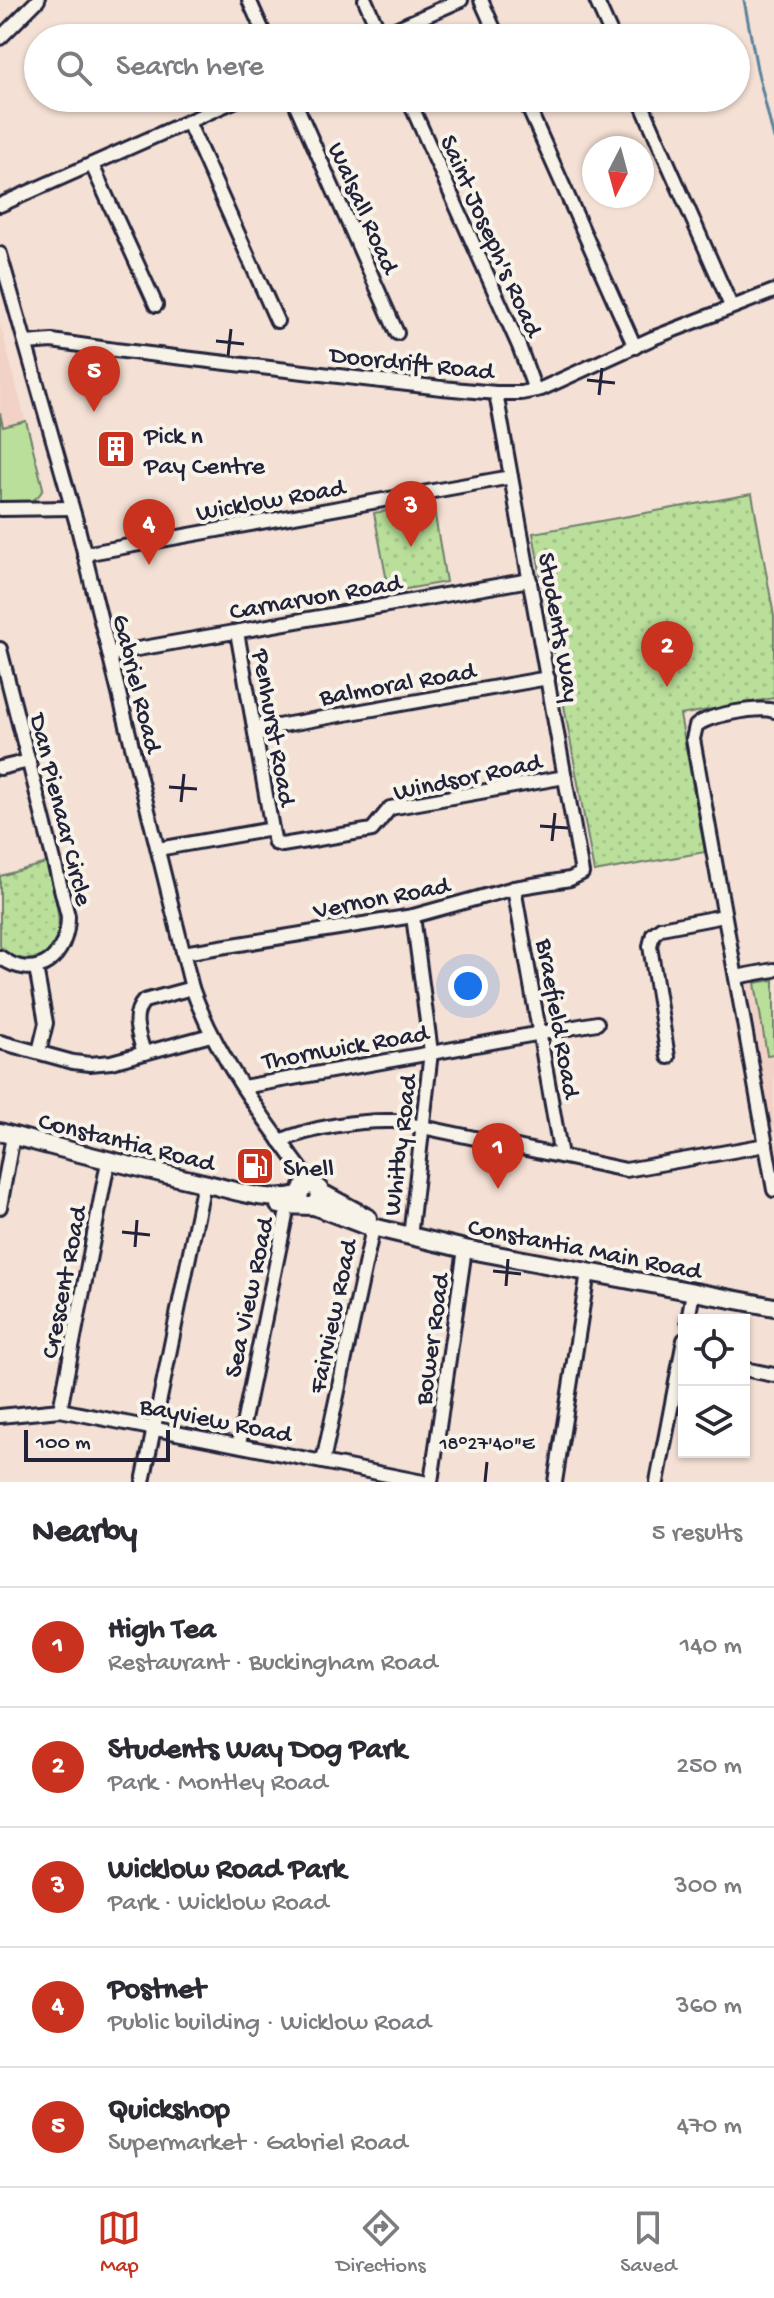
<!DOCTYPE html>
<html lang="en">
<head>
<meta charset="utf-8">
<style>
  body { margin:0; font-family:"Gochi Hand",sans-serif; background:#f7f7f7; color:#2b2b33 }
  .controls { position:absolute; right:24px; bottom:24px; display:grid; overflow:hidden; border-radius:0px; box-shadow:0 2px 6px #0004 }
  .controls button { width:72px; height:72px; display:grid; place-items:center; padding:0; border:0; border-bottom:2px solid #e1e1e2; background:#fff; color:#2b2b33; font:40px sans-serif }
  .compass { position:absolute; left:582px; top:136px; width:72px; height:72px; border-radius:50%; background:#fff; box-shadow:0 2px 6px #0004; rotate:186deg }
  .scale { position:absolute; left:24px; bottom:20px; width:146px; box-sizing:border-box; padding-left:8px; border:4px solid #22223b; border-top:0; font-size:22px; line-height:28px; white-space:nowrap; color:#22223b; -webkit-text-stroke:6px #f7f3e8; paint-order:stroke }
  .you { position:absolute; left:468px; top:986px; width:28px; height:28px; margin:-20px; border:6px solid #fff; border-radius:50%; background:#1a73e8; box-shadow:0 0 0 12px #1a73e833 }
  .badge { display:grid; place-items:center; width:52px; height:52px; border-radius:50%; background:#c8321e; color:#fff; font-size:26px; font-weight:700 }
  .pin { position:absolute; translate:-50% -66px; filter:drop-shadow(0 2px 4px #0008) }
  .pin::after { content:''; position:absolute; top:42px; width:28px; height:24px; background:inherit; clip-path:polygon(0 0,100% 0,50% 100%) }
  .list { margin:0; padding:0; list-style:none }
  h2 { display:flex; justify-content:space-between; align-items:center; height:104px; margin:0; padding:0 32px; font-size:34px }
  h2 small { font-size:26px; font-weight:400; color:#7c7c81 }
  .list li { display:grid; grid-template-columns:52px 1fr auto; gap:24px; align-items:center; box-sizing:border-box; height:120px; padding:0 32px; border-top:2px solid #e1e1e2 }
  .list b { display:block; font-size:30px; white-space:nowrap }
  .list p { margin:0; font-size:26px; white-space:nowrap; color:#7c7c81 }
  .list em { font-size:26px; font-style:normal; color:#7c7c81 }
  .icon { flex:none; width:44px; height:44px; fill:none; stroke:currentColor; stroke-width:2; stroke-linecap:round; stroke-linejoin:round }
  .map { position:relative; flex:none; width:774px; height:1482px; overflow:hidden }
  .search { position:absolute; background:#fff; box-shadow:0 2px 6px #0004; left:24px; right:24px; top:24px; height:88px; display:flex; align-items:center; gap:20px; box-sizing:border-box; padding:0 28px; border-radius:44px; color:#7c7c81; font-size:30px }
  .sheet { height:704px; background:#fff }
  nav { display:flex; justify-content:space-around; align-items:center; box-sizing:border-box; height:112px; border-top:2px solid #e1e1e2; background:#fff; font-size:22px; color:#7c7c81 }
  nav a { display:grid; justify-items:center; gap:4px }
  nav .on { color:#c8321e }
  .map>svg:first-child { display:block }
  .built { fill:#f2d2c6 }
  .park { fill:url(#park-dots); stroke:#6e806a; stroke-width:2 }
  .pitch { fill:#b9df9a; stroke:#6e806a; stroke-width:2 }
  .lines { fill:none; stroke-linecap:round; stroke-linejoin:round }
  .stream { stroke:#5a829d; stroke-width:3 }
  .minor-casing { stroke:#22223b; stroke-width:18 }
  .major-casing { stroke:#22223b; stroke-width:22 }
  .minor { stroke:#f7f3e8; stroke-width:12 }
  .major { stroke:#f7f3e8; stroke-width:16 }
  .ticks { fill:none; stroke:#22223b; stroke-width:3 }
  .labels { text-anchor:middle; stroke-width:8; stroke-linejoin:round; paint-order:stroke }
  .street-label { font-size:26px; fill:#22223b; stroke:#f7f3e8 }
  .poi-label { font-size:26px; fill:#22223b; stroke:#f7f3e8; text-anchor:start }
  .ticks-label { font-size:20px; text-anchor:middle; fill:#22223b; stroke:#f7f3e8; stroke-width:8; stroke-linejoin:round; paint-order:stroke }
</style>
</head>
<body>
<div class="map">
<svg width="774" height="1482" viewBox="0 0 774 1482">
  <defs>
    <pattern id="park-dots" width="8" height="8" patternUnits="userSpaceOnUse" patternTransform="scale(2)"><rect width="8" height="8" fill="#b9df9a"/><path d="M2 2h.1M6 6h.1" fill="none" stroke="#9fbf86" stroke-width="1.8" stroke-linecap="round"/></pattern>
  </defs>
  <rect width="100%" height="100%" fill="#f4e0d4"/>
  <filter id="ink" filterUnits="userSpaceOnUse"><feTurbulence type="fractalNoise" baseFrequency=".0125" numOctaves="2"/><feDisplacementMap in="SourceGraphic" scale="16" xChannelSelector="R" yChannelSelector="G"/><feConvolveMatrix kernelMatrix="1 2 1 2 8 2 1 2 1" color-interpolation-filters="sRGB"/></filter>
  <g filter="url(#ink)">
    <g class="built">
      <polygon points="0,323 43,488 40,497 35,501 0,502"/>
      <polygon points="774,978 774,1145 747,983"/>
    </g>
    <g class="park">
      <polygon points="752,494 774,616 774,698 680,715 705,852 594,872 533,533"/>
      <polygon points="433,503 446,582 389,592 374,513"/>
      <path d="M46,863C53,891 79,959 27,959C15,959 6,956 0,946V876Z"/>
    </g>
    <g class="pitch">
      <path d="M0,413L3,427L26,421L43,488C37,507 16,502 0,502Z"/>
      <polygon points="774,980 774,1054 767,1055 755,983"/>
    </g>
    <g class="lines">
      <polyline class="stream" points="744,0 757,69 774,139"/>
      <defs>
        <g id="minor">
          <polyline points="249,0 266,38"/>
          <polyline points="365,0 382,38"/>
          <polyline points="481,0 498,38"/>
          <polyline points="596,0 613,38"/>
          <polyline points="0,38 38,0"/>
          <polyline points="375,38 461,0"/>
          <polyline points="293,98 397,333"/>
          <polyline points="408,98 519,346 535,390"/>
          <polyline points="524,98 635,347"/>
          <polyline points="639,98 731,306"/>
          <polyline points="188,122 277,321"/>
          <polyline points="92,165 156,305"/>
          <polyline points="0,205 241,98"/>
          <path d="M0,254L78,528L192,988C218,1061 267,1123 313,1185"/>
          <polyline points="26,343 52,341 115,350 442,388 496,393 521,393 541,389 653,338 774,291"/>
          <polyline points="0,509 72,508"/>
          <polyline points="84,554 511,477"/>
          <polyline points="237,632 272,829"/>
          <path d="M0,649L68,916C68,957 37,984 0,957"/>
          <polyline points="109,654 530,580"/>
          <path d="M774,711C759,706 707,715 696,726L693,739L774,1190"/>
          <polyline points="255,730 548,678"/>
          <polyline points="0,768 29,761"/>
          <polyline points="158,849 272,829 275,843 282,845 372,830 390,808 565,777"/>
          <polyline points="514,888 561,1156"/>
          <polyline points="183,953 413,916 514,888 570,879 582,873 496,393"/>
          <polyline points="36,968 46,1023 39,1052"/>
          <polyline points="736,977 774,970"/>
          <polyline points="0,1042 73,1062 90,1064 111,1062 211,1035"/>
          <path d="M144,1053C139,1035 130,1016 144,1001L192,988"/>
          <polyline points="668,1057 650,946 653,934 661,928 724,916"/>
          <polyline points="243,1087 597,1023"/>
          <path d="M280,1141C313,1127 359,1120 394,1121L626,1170L766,1145"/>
          <polyline points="0,1207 13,1136"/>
          <polyline points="410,1237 431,1052 413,916"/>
          <polyline points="688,1320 693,1292"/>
          <polyline points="744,1369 774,1375"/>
          <polyline points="60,1410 108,1162"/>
          <polyline points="0,1416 60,1410 423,1482"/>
          <polyline points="239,1444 288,1206"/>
          <polyline points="323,1461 373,1228"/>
          <polyline points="143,1482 204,1183"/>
          <polyline points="431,1482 465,1249"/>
          <polyline points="555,1482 588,1272"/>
          <polyline points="657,1482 684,1340"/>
        </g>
        <g id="major">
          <path d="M0,1132C67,1151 135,1167 203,1183C234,1190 267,1203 299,1195"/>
          <polyline points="320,1192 368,1218"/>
          <polyline points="279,1205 314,1206 320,1199 319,1189 313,1185 303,1187 299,1195 300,1201"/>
          <polyline points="314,1206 364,1225 465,1249 774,1307"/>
        </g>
      </defs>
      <use href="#minor" class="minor-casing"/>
      <use href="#major" class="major-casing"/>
      <use href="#minor" class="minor"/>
      <use href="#major" class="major"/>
    </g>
  </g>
  <path class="ticks" d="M216,341L244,344M228,356L231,329M587,380L615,383M599,395L602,368M169,787L197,789M181,802L184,774M540,826L568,828M552,841L555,813M122,1232L150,1235M135,1247L137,1220M493,1271L521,1274M506,1286L508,1259M485,1482L487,1462"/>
  <defs>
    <symbol id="building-square" viewBox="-11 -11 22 22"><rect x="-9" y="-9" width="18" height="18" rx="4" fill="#c8321e" stroke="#f7f3e8"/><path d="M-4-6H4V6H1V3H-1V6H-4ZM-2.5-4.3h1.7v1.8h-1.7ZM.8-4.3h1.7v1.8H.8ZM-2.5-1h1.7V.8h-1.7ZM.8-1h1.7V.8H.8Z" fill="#fff"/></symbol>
    <symbol id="fuel-square" viewBox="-11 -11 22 22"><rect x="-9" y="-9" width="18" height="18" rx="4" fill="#c8321e" stroke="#f7f3e8"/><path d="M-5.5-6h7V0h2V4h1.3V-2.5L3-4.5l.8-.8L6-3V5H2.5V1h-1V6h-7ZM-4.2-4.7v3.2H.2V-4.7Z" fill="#fff"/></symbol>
  </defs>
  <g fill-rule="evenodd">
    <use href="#building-square" x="94" y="427" width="44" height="44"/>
    <use href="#fuel-square" x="233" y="1144" width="44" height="44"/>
  </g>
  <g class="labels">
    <g class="street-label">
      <text transform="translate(365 207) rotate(66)" y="9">Walsall Road</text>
      <text transform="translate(493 235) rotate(66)" y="9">Saint Joseph's Road</text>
      <text transform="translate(412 361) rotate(6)" y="9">Doordrift Road</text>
      <text transform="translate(270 498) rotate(-10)" y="9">Wicklow Road</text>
      <text transform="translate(315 595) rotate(-10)" y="9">Carnarvon Road</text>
      <text transform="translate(561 627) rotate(80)" y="9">Students Way</text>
      <text transform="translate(397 682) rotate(-10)" y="9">Balmoral Road</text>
      <text transform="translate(139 683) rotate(76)" y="9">Gabriel Road</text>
      <text transform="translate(276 727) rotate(80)" y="9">Penhurst Road</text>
      <text transform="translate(467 775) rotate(-12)" y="9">Windsor Road</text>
      <text transform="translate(63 809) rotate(76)" y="9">Dan Pienaar Circle</text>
      <text transform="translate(381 896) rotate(-11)" y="9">Vernon Road</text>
      <text transform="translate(560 1018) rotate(80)" y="9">Braefield Road</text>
      <text transform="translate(345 1045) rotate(-10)" y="9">Thornwick Road</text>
      <text transform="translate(127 1140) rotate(14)" y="9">Constantia Road</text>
      <text transform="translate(398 1145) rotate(-83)" y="9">Whitby Road</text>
      <text transform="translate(585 1247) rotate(11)" y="9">Constantia Main Road</text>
      <text transform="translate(62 1282) rotate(-79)" y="9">Crescent Road</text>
      <text transform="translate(247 1297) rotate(-78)" y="9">Sea View Road</text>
      <text transform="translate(331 1316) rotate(-78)" y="9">Fairview Road</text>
      <text transform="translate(430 1339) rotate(-82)" y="9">Bower Road</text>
      <text transform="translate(216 1418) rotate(11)" y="9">Bayview Road</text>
    </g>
    <g class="poi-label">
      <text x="144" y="443">Pick n<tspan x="144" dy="30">Pay Centre</tspan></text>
      <text x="283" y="1175">Shell</text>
    </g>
  </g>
  <g class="ticks-label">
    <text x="487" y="1449">18°27'40"E</text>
  </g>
</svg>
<div class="controls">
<button><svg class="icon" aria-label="locate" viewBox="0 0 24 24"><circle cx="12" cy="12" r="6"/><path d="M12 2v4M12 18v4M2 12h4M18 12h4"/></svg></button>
<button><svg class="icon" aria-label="layers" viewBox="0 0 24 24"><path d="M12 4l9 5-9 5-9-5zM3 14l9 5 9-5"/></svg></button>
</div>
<svg class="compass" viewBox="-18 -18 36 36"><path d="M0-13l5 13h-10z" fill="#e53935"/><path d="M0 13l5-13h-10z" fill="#7c7c81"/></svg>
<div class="scale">100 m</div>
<div class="you"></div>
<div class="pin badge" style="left:498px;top:1189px">1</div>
<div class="pin badge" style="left:667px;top:687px">2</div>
<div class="pin badge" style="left:411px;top:547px">3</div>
<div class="pin badge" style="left:149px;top:565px">4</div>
<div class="pin badge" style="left:94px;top:412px">5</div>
<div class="search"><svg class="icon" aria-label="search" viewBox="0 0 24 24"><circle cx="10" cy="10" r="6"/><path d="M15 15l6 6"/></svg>Search here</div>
</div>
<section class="sheet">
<h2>Nearby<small>5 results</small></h2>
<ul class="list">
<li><span class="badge">1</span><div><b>High Tea</b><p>Restaurant · Buckingham Road</p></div><em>140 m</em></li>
<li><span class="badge">2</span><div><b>Students Way Dog Park</b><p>Park · Montley Road</p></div><em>250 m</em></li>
<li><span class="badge">3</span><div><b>Wicklow Road Park</b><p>Park · Wicklow Road</p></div><em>300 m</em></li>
<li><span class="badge">4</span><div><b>Postnet</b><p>Public building · Wicklow Road</p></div><em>360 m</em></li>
<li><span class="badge">5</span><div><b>Quickshop</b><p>Supermarket · Gabriel Road</p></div><em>470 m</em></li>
</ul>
</section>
<nav>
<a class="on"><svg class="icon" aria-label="map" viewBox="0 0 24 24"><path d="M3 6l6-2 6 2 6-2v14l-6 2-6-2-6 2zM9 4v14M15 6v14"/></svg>Map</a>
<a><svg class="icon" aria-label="directions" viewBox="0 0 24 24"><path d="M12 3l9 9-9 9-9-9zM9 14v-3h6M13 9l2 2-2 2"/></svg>Directions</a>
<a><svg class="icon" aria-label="saved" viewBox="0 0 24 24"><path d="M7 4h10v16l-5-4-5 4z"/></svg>Saved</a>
</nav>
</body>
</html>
